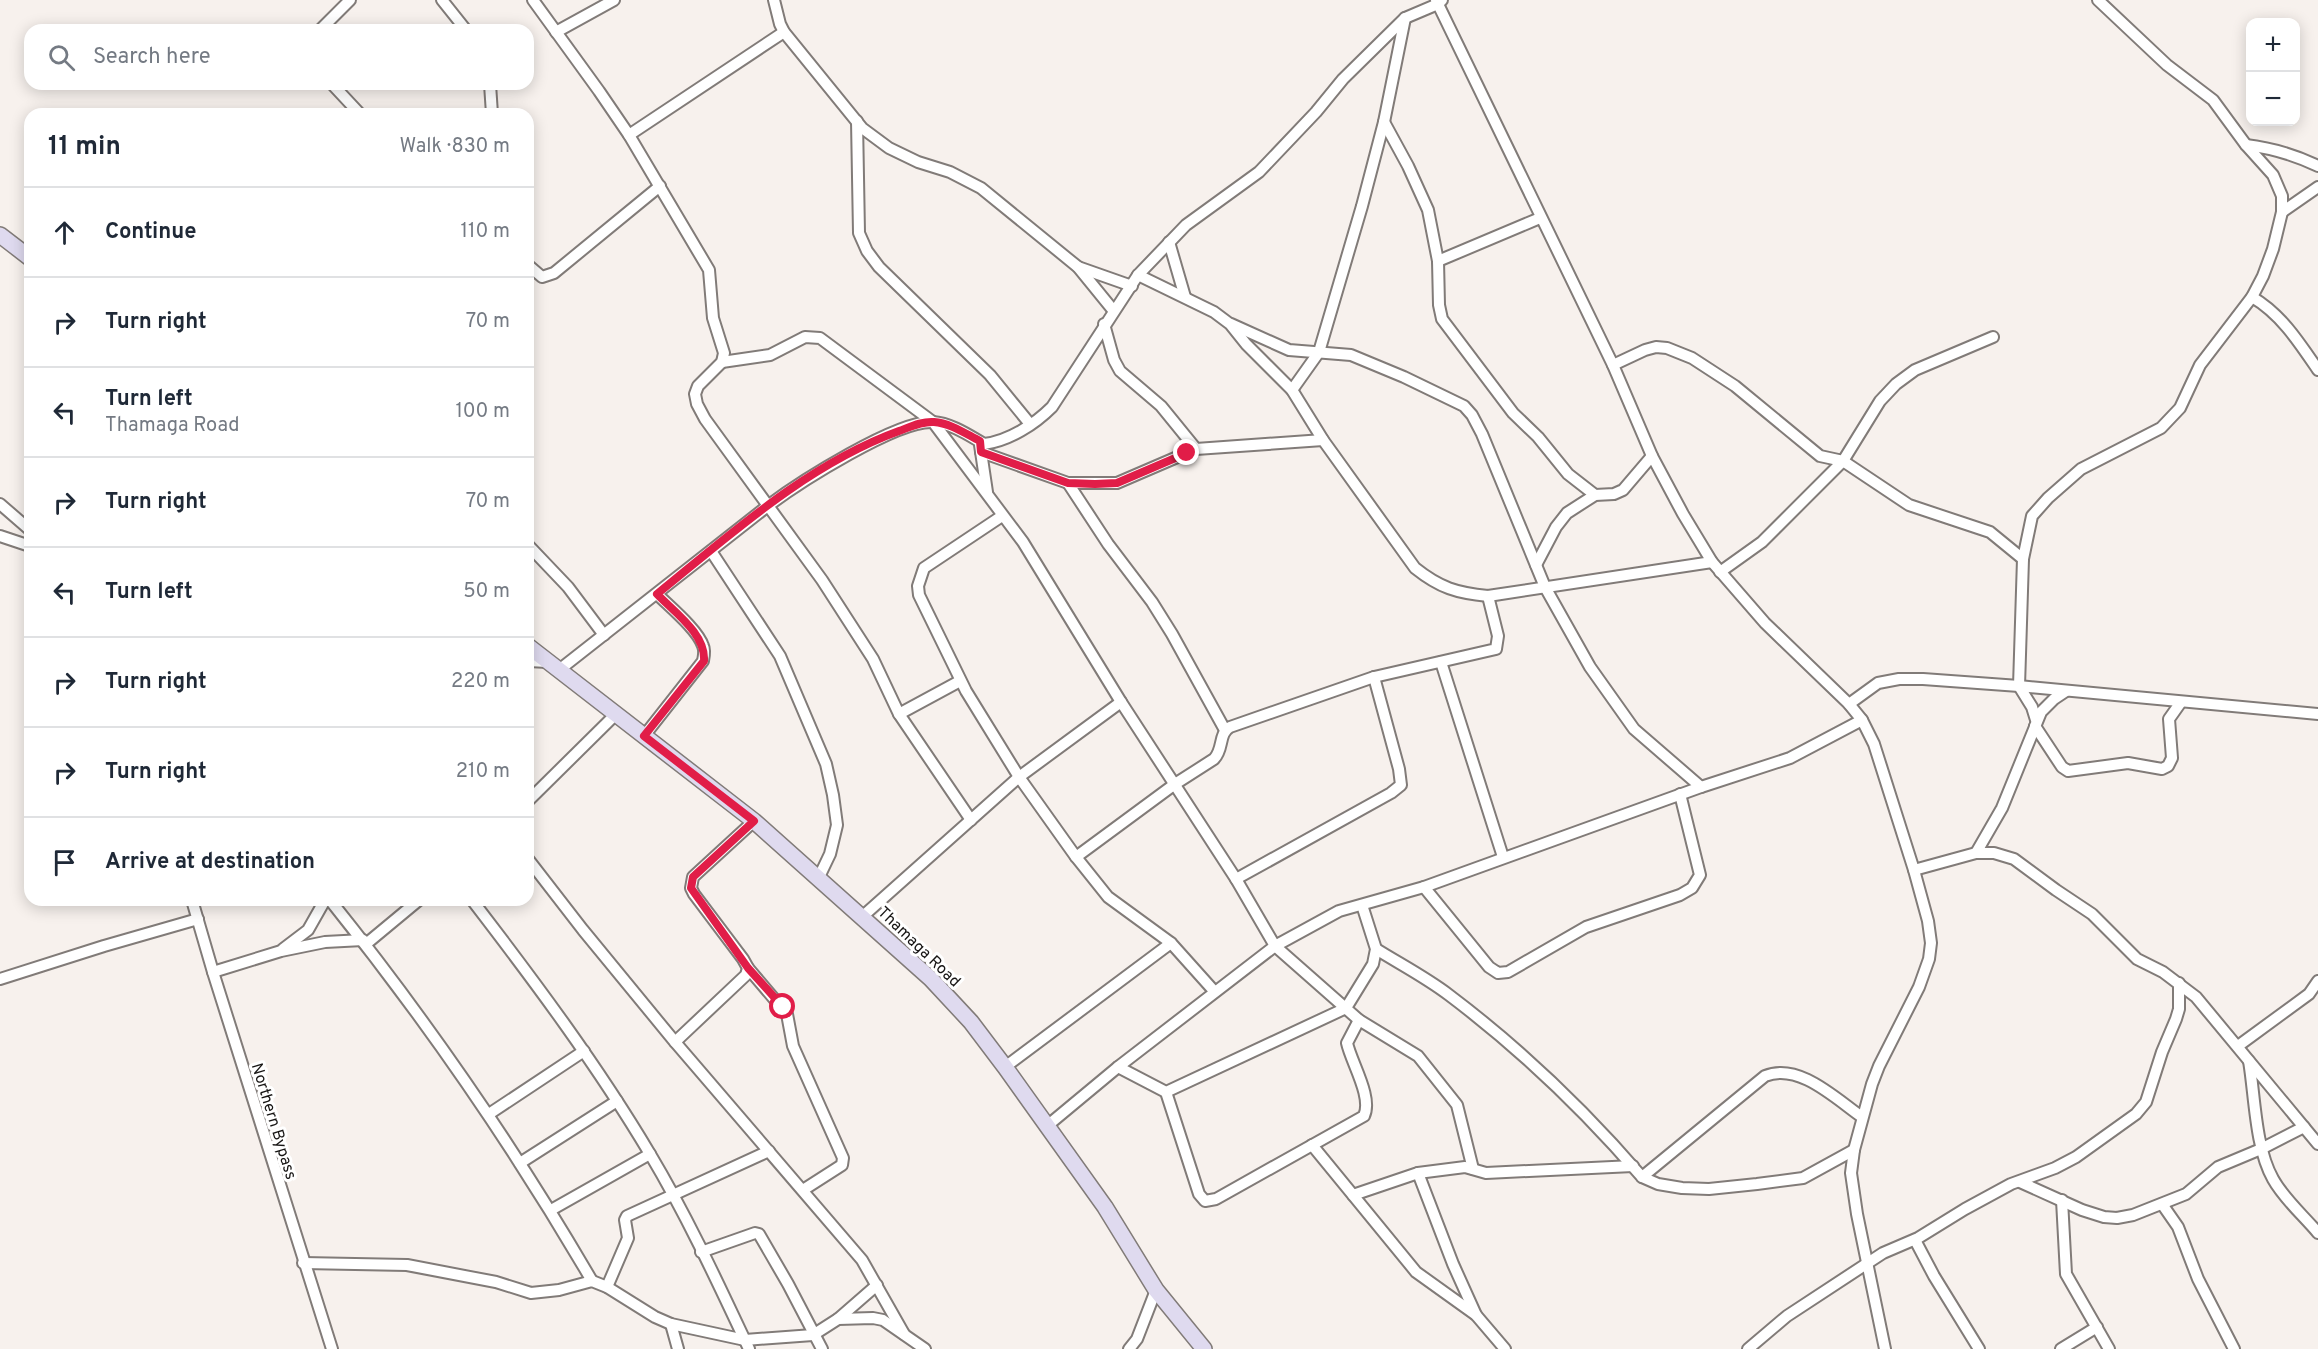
<!DOCTYPE html>
<html lang="en">
<head>
<meta charset="utf-8">
<style>
  body { margin:0; font-family:Overpass,sans-serif; background:#f6f6f7; color:#1f2937 }
  .controls { position:absolute; right:18px; top:18px; display:grid; overflow:hidden; border-radius:12px; box-shadow:0 3px 15px #0003 }
  .controls button { width:54px; height:54px; display:grid; place-items:center; padding:0; border:0; border-bottom:2px solid #e0e1e3; background:#fff; color:#1f2937; font:30px sans-serif }
  .stop { position:absolute; width:18px; height:18px; margin:-14px; border:4px solid #e11d48; border-radius:50%; background:#fff }
  .stop.end { background:#e11d48; border-color:#fff; box-shadow:0 2px 6px #0008 }
  .list { margin:0; padding:0; list-style:none }
  h2 { display:flex; justify-content:space-between; align-items:center; height:78px; margin:0; padding:0 24px; font-size:26px }
  h2 small { font-size:20px; font-weight:400; color:#747a83 }
  .list li { display:grid; grid-template-columns:39px 1fr auto; gap:18px; align-items:center; box-sizing:border-box; height:90px; padding:0 24px; border-top:2px solid #e0e1e3 }
  .list b { display:block; font-size:22px; white-space:nowrap }
  .list p { margin:0; font-size:20px; white-space:nowrap; color:#747a83 }
  .list em { font-size:20px; font-style:normal; color:#747a83 }
  .icon { flex:none; width:33px; height:33px; fill:none; stroke:currentColor; stroke-width:2; stroke-linecap:round; stroke-linejoin:round }
  .map { position:relative; flex:none; width:2318px; height:1349px; overflow:hidden }
  .search { position:absolute; background:#fff; box-shadow:0 3px 15px #0003; left:24px; top:24px; width:510px; height:66px; display:flex; align-items:center; gap:15px; box-sizing:border-box; padding:0 21px; border-radius:18px; color:#747a83; font-size:22px }
  .panel { position:absolute; background:#fff; box-shadow:0 3px 15px #0003; left:24px; top:108px; width:510px; height:798px; border-radius:18px }
  .map>svg:first-child { display:block }
  .lines { fill:none; stroke-linecap:round; stroke-linejoin:round }
  .minor-casing { stroke:#817b78; stroke-width:14 }
  .secondary-casing { stroke:#817b78; stroke-width:18 }
  .minor { stroke:#fff; stroke-width:10 }
  .secondary { stroke:#dfdaef; stroke-width:15 }
  .route { stroke:#e11d48; stroke-width:8 }
  .labels { text-anchor:middle; stroke-width:6; stroke-linejoin:round; paint-order:stroke }
  .street-label { font-size:16px; fill:#171514; stroke:#fff }
</style>
</head>
<body>
<div class="map">
<svg width="2318" height="1349" viewBox="0 0 2318 1349">
  <rect width="100%" height="100%" fill="#f7f1ed"/>
  <g class="lines">
    <defs>
      <g id="minor">
        <polyline points="442,0 466,30"/>
        <polyline points="533,0 599,91 629,135 709,270 713,318 724,353 722,362 698,386 695,394 697,404 705,419 822,580 873,659 899,714 971,820"/>
        <polyline points="774,0 780,24 784,32 862,128 889,148 918,162 950,172 981,188 1078,267 1113,310"/>
        <polyline points="1436,0 1613,365 1652,456 1683,514 1712,562 1765,623 1849,704 1862,720 1874,744 1914,870 1928,921 1931,943 1929,959 1919,987 1879,1066 1872,1084 1854,1150 1851,1173 1857,1214 1885,1349"/>
        <polyline points="320,30 350,0"/>
        <polyline points="556,32 614,0"/>
        <polyline points="332,84 360,114"/>
        <polyline points="490,84 492,114"/>
        <polyline points="857,121 859,233 867,251 879,267 990,375 1030,424"/>
        <polyline points="1384,122 1408,166 1428,210 1438,261 1439,305 1442,319 1513,413 1538,437 1568,474 1595,495"/>
        <polyline points="629,135 784,32"/>
        <path d="M2246,145C2272,148 2295,155 2318,166"/>
        <polyline points="2282,212 2318,187"/>
        <polyline points="1169,242 1185,297"/>
        <polyline points="1438,261 1540,218"/>
        <polyline points="528,265 542,277 554,273 660,186"/>
        <polyline points="1078,267 1132,286"/>
        <path d="M1138,275L1214,312L1230,324L1246,344L1292,390L1323,440L1415,568C1440,588 1457,593 1488,596L1712,562"/>
        <path d="M2252,297C2281,314 2299,342 2318,370"/>
        <polyline points="1104,324 1114,360 1120,371 1161,406 1196,449"/>
        <polyline points="1231,324 1289,350 1351,355 1404,377 1464,406 1472,415 1482,434 1545,587 1590,667 1634,729 1701,787"/>
        <polyline points="722,362 770,355 805,337 820,338 933,422 1023,542 1121,702 1236,879 1275,946 1359,1020 1418,1056 1457,1105 1473,1169"/>
        <polyline points="1613,365 1645,350 1656,347 1667,348 1692,358 1735,386 1820,456 1843,461 1909,505 1990,532 2023,559"/>
        <polyline points="1292,390 1319,352 1362,206 1384,122 1405,18"/>
        <polyline points="980,445 987,492"/>
        <polyline points="981,452 1068,483 1117,483 1196,449 1323,440"/>
        <polyline points="1068,483 1108,544 1152,602 1172,634 1225,730"/>
        <polyline points="0,504 30,530"/>
        <polyline points="1002,516 924,568 918,586 919,595 966,691 1019,777 1076,857 1108,897 1171,943 1214,991"/>
        <polyline points="0,536 30,546"/>
        <polyline points="528,545 568,587 604,635"/>
        <polyline points="711,551 780,656 826,764 833,795 837,825 830,854 819,877"/>
        <polyline points="1536,565 1556,527 1567,513 1595,495 1614,494 1623,490 1652,456"/>
        <polyline points="1720,572 1762,542 1843,461 1880,401 1896,384 1915,370 1993,337"/>
        <polyline points="528,661 548,662"/>
        <polyline points="1441,662 1503,857"/>
        <path d="M559,670L769,505C800,482 897,420 933,422C951,423 970,436 984,444C1009,441 1035,424 1052,407L1138,275L1186,225L1259,172L1316,112L1343,79L1405,18L1438,4L1442,0"/>
        <polyline points="1849,704 1878,683 1899,679 1923,679 2019,686 2318,714"/>
        <polyline points="899,714 960,681"/>
        <polyline points="2036,720 2032,707 2019,686 2023,559 2032,516 2048,498 2081,469 2161,428 2180,408 2200,365 2252,297 2263,276 2273,249 2282,212 2282,196 2273,175 2246,145 2213,100 2167,65 2098,0"/>
        <polyline points="2035,726 2062,767 2068,771 2128,763 2162,769 2168,766 2172,758 2169,719 2181,702"/>
        <path d="M644,736L703,661C704,656 705,650 703,646C698,630 670,607 657,594"/>
        <polyline points="528,801 616,714"/>
        <polyline points="754,821 693,877 691,888 694,894 743,959 748,968 746,975 675,1042 862,1260 904,1334"/>
        <polyline points="1976,853 2002,808 2041,712 2054,699 2066,691"/>
        <path d="M1076,857L1175,784L1214,759C1224,749 1218,734 1230,727L1374,677L1496,649L1498,636L1488,596"/>
        <polyline points="528,859 583,930 675,1042"/>
        <polyline points="1914,870 1976,853 1994,853 2014,859 2056,890 2092,914 2137,959 2163,972 2196,997 2318,1144"/>
        <polyline points="1236,879 1391,793 1401,785 1399,769 1374,677"/>
        <polyline points="1424,887 1489,967 1498,973 1508,972 1586,927 1680,895 1692,888 1700,875 1680,794"/>
        <polyline points="192,900 213,972 332,1349"/>
        <path d="M330,900C427,1021 514,1147 592,1281"/>
        <path d="M472,900C535,982 597,1065 650,1154C687,1216 718,1283 749,1349"/>
        <polyline points="863,916 1019,777 1121,702"/>
        <polyline points="366,944 419,900"/>
        <polyline points="283,949 308,930 325,900"/>
        <path d="M1376,949C1400,964 1427,978 1449,995C1518,1047 1586,1112 1642,1177L1658,1184L1682,1188L1709,1189L1757,1184L1803,1178L1854,1150"/>
        <polyline points="748,968 787,1014 793,1046 843,1158 842,1165 803,1190"/>
        <polyline points="213,972 281,951 325,942 363,940"/>
        <polyline points="0,979 104,946 198,919"/>
        <polyline points="2238,1046 2309,994 2318,981"/>
        <path d="M2249,1061C2255,1097 2255,1147 2273,1179C2284,1199 2303,1215 2318,1233"/>
        <polyline points="1005,1067 1171,943"/>
        <polyline points="1118,1067 1166,1092 1346,1008 1373,964 1376,949 1362,905"/>
        <path d="M1166,1092L1199,1194L1205,1201L1216,1199L1364,1116C1373,1097 1351,1062 1347,1043L1359,1020"/>
        <polyline points="489,1114 584,1051"/>
        <polyline points="1047,1126 1118,1067 1275,946 1339,911 1424,887 1701,787 1790,758 1862,720"/>
        <polyline points="1312,1145 1416,1272 1476,1315 1505,1349"/>
        <polyline points="520,1163 617,1101"/>
        <polyline points="1418,1173 1453,1264 1476,1315"/>
        <path d="M1642,1177L1765,1076C1799,1062 1836,1099 1862,1117"/>
        <polyline points="2020,1182 2082,1210 2104,1217 2117,1218 2133,1215 2186,1194 2218,1167 2261,1149 2304,1127"/>
        <polyline points="1353,1195 1418,1173 1465,1167 1486,1173 1633,1166"/>
        <polyline points="2062,1200 2066,1274 2109,1349"/>
        <polyline points="2162,1204 2178,1227 2198,1279 2234,1349"/>
        <polyline points="551,1210 650,1154"/>
        <polyline points="1915,1240 1934,1276 1979,1349"/>
        <polyline points="701,1252 755,1233 759,1234 788,1284 822,1349"/>
        <polyline points="303,1263 407,1265 496,1282 531,1293 559,1290 592,1281 607,1287 655,1317 671,1324 745,1340 813,1335 838,1319 873,1318 883,1320 925,1349"/>
        <polyline points="607,1287 628,1238 625,1220 627,1216 769,1151"/>
        <polyline points="838,1319 877,1285"/>
        <polyline points="671,1324 678,1349"/>
        <polyline points="1129,1349 1137,1339 1156,1290"/>
        <polyline points="1748,1349 1787,1316 1883,1253 1918,1238 1965,1209 2011,1184 2055,1168 2076,1157 2136,1114 2146,1102 2162,1052 2176,1019 2179,1009 2179,983"/>
        <polyline points="2061,1349 2097,1327"/>
      </g>
      <g id="secondary">
        <polyline points="0,235 30,258"/>
        <polyline points="528,646 754,821 931,979 971,1022 1005,1067 1105,1207 1156,1290 1204,1349"/>
      </g>
    </defs>
    <use href="#minor" class="minor-casing"/>
    <use href="#secondary" class="secondary-casing"/>
    <use href="#minor" class="minor"/>
    <use href="#secondary" class="secondary"/>
  </g>
  <g class="lines">
    <path class="route" d="M783,1007L748,968L691,888L693,877L754,821L644,736L704,661C706,634 674,612 657,594C731,534 808,464 899,431C910,427 922,421 934,422C950,423 966,434 980,441L981,452L1068,483L1095,484L1117,483L1187,453"/>
  </g>
  <g class="labels">
    <g class="street-label">
      <text transform="translate(920 946) rotate(44)" y="6">Thamaga Road</text>
      <text transform="translate(275 1121) rotate(73)" y="6">Northern Bypass</text>
    </g>
  </g>
</svg>
<div class="controls">
<button>+</button>
<button>−</button>
</div>
<div class="stop" style="left:783px;top:1007px"></div>
<div class="stop end" style="left:1187px;top:453px"></div>
<div class="search"><svg class="icon" aria-label="search" viewBox="0 0 24 24"><circle cx="10" cy="10" r="6"/><path d="M15 15l6 6"/></svg>Search here</div>
<section class="panel">
<h2>11 min<small>Walk · 830 m</small></h2>
<ul class="list">
<li><svg class="icon" aria-label="ahead" viewBox="0 0 24 24"><path d="M12 20V5M6 11l6-6 6 6"/></svg><div><b>Continue</b></div><em>110 m</em></li>
<li><svg class="icon" aria-label="right" viewBox="0 0 24 24"><path d="M7 20v-9h11M14 6l5 5-5 5"/></svg><div><b>Turn right</b></div><em>70 m</em></li>
<li><svg class="icon" aria-label="left" viewBox="0 0 24 24"><path d="M17 20v-9H6M10 6l-5 5 5 5"/></svg><div><b>Turn left</b><p>Thamaga Road</p></div><em>100 m</em></li>
<li><svg class="icon" aria-label="right" viewBox="0 0 24 24"><path d="M7 20v-9h11M14 6l5 5-5 5"/></svg><div><b>Turn right</b></div><em>70 m</em></li>
<li><svg class="icon" aria-label="left" viewBox="0 0 24 24"><path d="M17 20v-9H6M10 6l-5 5 5 5"/></svg><div><b>Turn left</b></div><em>50 m</em></li>
<li><svg class="icon" aria-label="right" viewBox="0 0 24 24"><path d="M7 20v-9h11M14 6l5 5-5 5"/></svg><div><b>Turn right</b></div><em>220 m</em></li>
<li><svg class="icon" aria-label="right" viewBox="0 0 24 24"><path d="M7 20v-9h11M14 6l5 5-5 5"/></svg><div><b>Turn right</b></div><em>210 m</em></li>
<li><svg class="icon" aria-label="arrive" viewBox="0 0 24 24"><path d="M6 21V4h12l-3 4 3 4H6"/></svg><div><b>Arrive at destination</b></div></li>
</ul>
</section>
</div>
</body>
</html>
